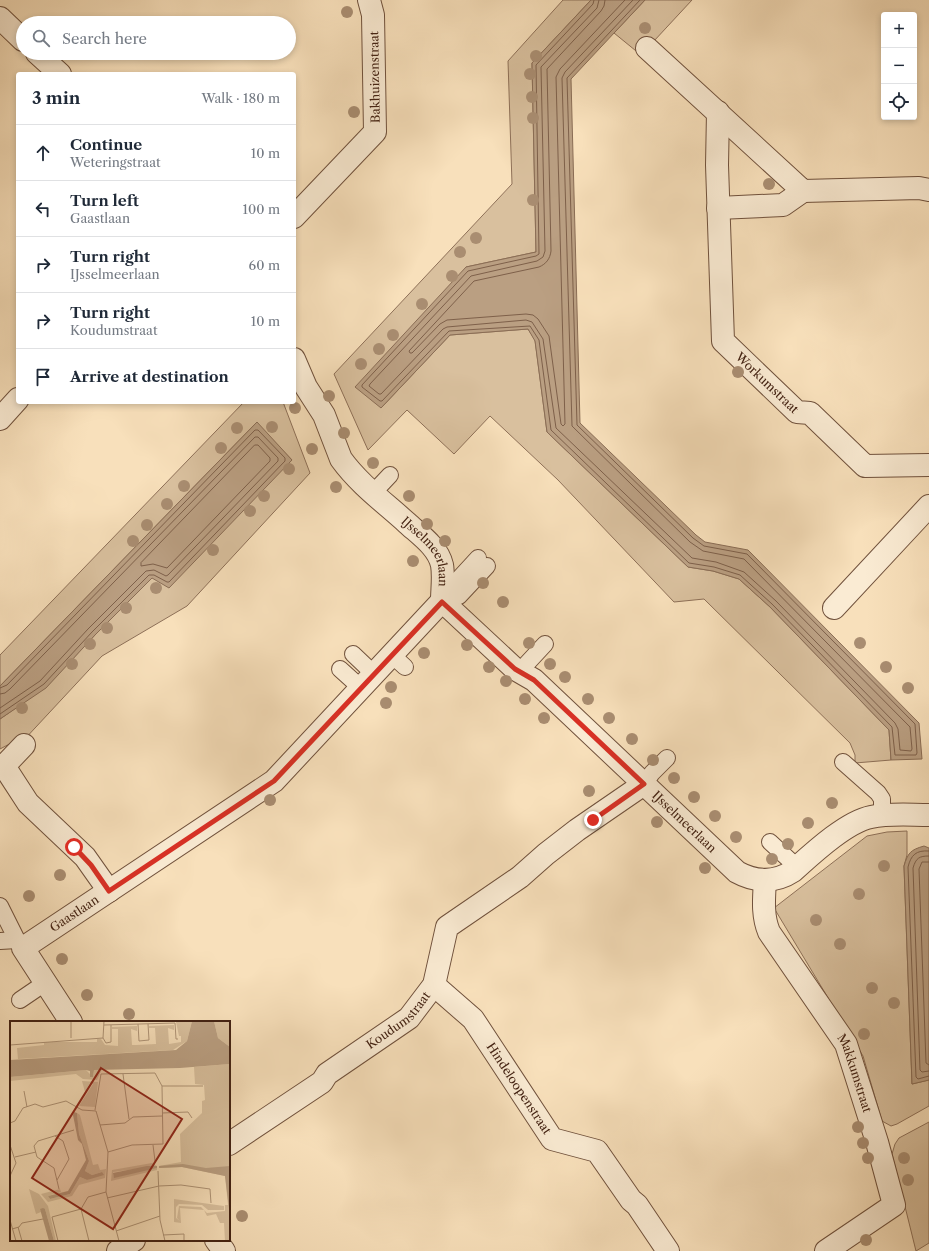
<!DOCTYPE html>
<html lang="en">
<head>
<meta charset="utf-8">
<style>
  body { margin:0; font-family:"Libre Caslon Text",serif; background:#f6f6f7; color:#1f2937 }
  .controls { position:absolute; right:12px; top:12px; display:grid; overflow:hidden; border-radius:4px; box-shadow:0 2px 6px #0003 }
  .controls button { width:36px; height:36px; display:grid; place-items:center; padding:0; border:0; border-bottom:1px solid #e0e1e3; background:#fff; color:#1f2937; font:20px sans-serif }
  .stop { position:absolute; width:12px; height:12px; margin:-9px; border:3px solid #d93025; border-radius:50%; background:#fff }
  .stop.end { background:#d93025; border-color:#fff; box-shadow:0 1px 4px #0008 }
  .list { margin:0; padding:0; list-style:none }
  h2 { display:flex; justify-content:space-between; align-items:center; height:52px; margin:0; padding:0 16px; font-size:17px }
  h2 small { font-size:13px; font-weight:400; color:#747a83 }
  .list li { display:grid; grid-template-columns:26px 1fr auto; gap:12px; align-items:center; box-sizing:border-box; height:56px; padding:0 16px; border-top:1px solid #e0e1e3 }
  .list b { display:block; font-size:15px; white-space:nowrap }
  .list p { margin:0; font-size:13px; white-space:nowrap; color:#747a83 }
  .list em { font-size:13px; font-style:normal; color:#747a83 }
  .icon { flex:none; width:22px; height:22px; fill:none; stroke:currentColor; stroke-width:2; stroke-linecap:round; stroke-linejoin:round }
  .map { position:relative; flex:none; width:929px; height:1251px; overflow:hidden }
  .search { position:absolute; background:#fff; box-shadow:0 2px 6px #0003; left:16px; top:16px; width:280px; height:44px; display:flex; align-items:center; gap:10px; box-sizing:border-box; padding:0 14px; border-radius:22px; color:#747a83; font-size:15px }
  .panel { position:absolute; background:#fff; box-shadow:0 2px 6px #0003; left:16px; top:72px; width:280px; height:332px; border-radius:4px }
  .map>svg:first-child { display:block }
  .green { fill:#d9c09e; stroke:#8e7058 }
  .water { fill:#ba9f82; stroke:#8a6d55 }
  .lines { fill:none; stroke-linecap:round; stroke-linejoin:round }
  .shore { stroke:#7e604a; stroke-width:1 }
  .lane-casing { stroke:#70513c; stroke-width:18 }
  .street-casing { stroke:#70513c; stroke-width:24 }
  .lane { stroke:#faebd3; stroke-width:16 }
  .street { stroke:#faebd3; stroke-width:22 }
  .tree { fill:#a98d71 }
  .route { stroke:#d93025; stroke-width:5 }
  .labels { text-anchor:middle; stroke-width:3; stroke-linejoin:round; paint-order:stroke }
  .street-label { font-size:12px; fill:#422112; stroke:#faebd3 }
  .inset-road { fill:none; stroke:#af9477; stroke-width:1 }
  .view { fill:#8f2418; fill-opacity:0.15; stroke:#8f2418; stroke-width:2 }
  .inset-edge { fill:none; stroke:#422112; stroke-width:2 }
</style>
</head>
<body>
<div class="map">
<svg width="929" height="1251" viewBox="0 0 929 1251">
  <rect width="100%" height="100%" fill="#f8e0bb"/>
  <filter id="stains"><feTurbulence type="fractalNoise" baseFrequency=".005" numOctaves="4"/><feColorMatrix values="0 0 0 0 .2 0 0 0 0 .09 0 0 0 0 .02 0 0 0 .5 -.17"/></filter>
  <radialGradient id="worn" r=".72"><stop offset=".6" stop-color="#630" stop-opacity="0"/><stop offset="1" stop-color="#630" stop-opacity=".3"/></radialGradient>
  <g class="green">
    <polygon points="563,0 591,0 532,63 536,252 466,267 381,408 450,335 528,329 535,340 547,432 688,567 713,571 739,579 770,607 889,730 891,760 855,763 855,755 850,743 704,599 674,602 558,480 490,416 454,454 407,410 368,450 334,374 512,184 508,61"/>
    <polygon points="645,0 692,0 641,55 614,33"/>
    <polygon points="244,402 283,402 310,473 187,606 102,656 22,742 19,739 0,749 0,719 46,687 95,635 152,578 292,460 256,423 0,686 0,655"/>
    <polygon points="907,831 907,855 904,866 912,1084 929,1080 929,1106 897,1124 891,1126 882,1121 863,1056 774,908 867,836 887,832"/>
    <polygon points="929,1122 929,1243 916,1251 892,1154 895,1144 899,1138"/>
  </g>
  <g class="water">
    <polygon points="591,0 645,0 571,79 580,423 696,535 705,542 748,550 919,723 922,759 891,760 889,730 770,607 739,579 713,571 688,567 547,432 535,341 528,329 450,335 381,408 355,387 466,267 536,252 532,63"/>
    <polygon points="257,422 292,460 169,588 152,578 95,635 46,688 0,719 0,686"/>
    <path d="M924,846L929,848V1080L912,1084L904,866C908,853 910,850 924,846Z"/>
  </g>
  <g class="lines">
    <g class="shore">
      <polyline points="594,0 593,4 536,65 539,254 536,256 468,271 362,385 362,387 380,401 382,401 449,331 530,326 539,340 551,430 689,563 714,567 740,575 772,604 892,727 895,755 916,755 917,753 915,724 747,554 704,546 693,538 577,425 567,78 640,0"/>
      <polyline points="599,0 597,8 541,67 545,251 543,257 537,261 471,276 370,384 369,386 379,394 381,394 443,329 447,327 526,320 532,322 543,339 556,428 692,558 716,562 744,572 776,601 895,723 898,729 900,750 911,751 912,749 910,727 744,559 703,551 690,542 572,426 562,78 565,72 633,0"/>
      <path d="M605,0L604,6L601,11L547,69L551,251C550,259 546,264 539,267L474,281L409,351L410,353H412L440,324L447,320L526,314L533,315L538,319L549,336L561,424L563,426L565,424L556,77L560,69L625,0"/>
      <polygon points="255,445 258,445 270,458 270,461 167,568 153,564 141,566 141,563"/>
      <polyline points="0,688 7,685 255,430 258,430 285,458 285,461 169,582 167,582 154,575 149,575 92,632 44,684 0,714"/>
      <polyline points="0,694 5,693 10,689 255,437 258,437 278,458 278,461 168,575 166,576 154,570 146,571 88,629 40,681 0,708"/>
      <path d="M929,851C916,850 911,855 908,867L916,1077L918,1079L929,1076"/>
      <path d="M929,856C919,856 916,858 913,868L920,1070L922,1072L929,1071"/>
      <polyline points="929,862 922,862 919,869 926,1063 929,1065"/>
    </g>
    <defs>
      <g id="lane">
        <polyline points="373,493 390,475"/>
        <polyline points="442,601 459,596 487,566"/>
        <polyline points="442,601 455,583 478,558"/>
        <polyline points="353,654 374,674"/>
        <polyline points="392,655 405,667"/>
        <polyline points="340,669 361,688"/>
        <polyline points="519,672 545,644"/>
        <polyline points="843,762 878,793 882,799 882,816"/>
        <polyline points="644,784 652,773 667,758"/>
        <polyline points="770,842 797,867"/>
        <polyline points="0,906 17,940 23,948"/>
        <polyline points="0,941 17,940"/>
        <polyline points="20,1000 45,983"/>
      </g>
      <g id="street">
        <polyline points="0,18 23,40"/>
        <polyline points="647,48 803,191 919,188 929,190"/>
        <polyline points="37,53 60,74"/>
        <path id="s1" d="M718,112L717,165L723,341L797,412L810,413L865,466L929,465"/>
        <polyline points="718,208 783,205 803,191"/>
        <polyline points="294,217 375,132 373,15 369,0"/>
        <path id="s2" d="M294,359L306,387L324,415L341,459C359,484 385,503 407,523C420,535 438,547 442,565C444,576 442,590 442,601L515,669L534,680L737,872C755,882 775,883 793,871C812,854 846,822 871,817C889,813 910,815 929,815"/>
        <polyline points="0,419 18,399"/>
        <polyline points="834,608 929,506"/>
        <polyline points="4,766 28,803 85,857 109,891"/>
        <polyline points="0,767 4,766 24,745"/>
        <path id="s3" d="M765,880C764,898 762,915 769,932L846,1044L877,1142L894,1205L826,1251"/>
        <path id="s4" d="M434,985L473,1019L552,1139L597,1151L631,1200L637,1205L668,1251"/>
        <path id="s5" d="M71,1022L23,948L274,781L442,601"/>
        <path id="s6" d="M229,1144L322,1082L327,1074L409,1018L434,985L447,927L520,877L546,854L577,830L644,784"/>
        <polyline points="216,1240 224,1251"/>
        <polyline points="118,1251 134,1240"/>
      </g>
    </defs>
    <use href="#lane" class="lane-casing"/>
    <use href="#street" class="street-casing"/>
    <use href="#lane" class="lane"/>
    <use href="#street" class="street"/>
  </g>
  <g class="tree">
    <circle cx="347" cy="12" r="6"/>
    <circle cx="645" cy="28" r="6"/>
    <circle cx="536" cy="56" r="6"/>
    <circle cx="530" cy="74" r="6"/>
    <circle cx="532" cy="97" r="6"/>
    <circle cx="354" cy="112" r="6"/>
    <circle cx="533" cy="118" r="6"/>
    <circle cx="769" cy="184" r="6"/>
    <circle cx="533" cy="200" r="6"/>
    <circle cx="476" cy="238" r="6"/>
    <circle cx="460" cy="252" r="6"/>
    <circle cx="452" cy="276" r="6"/>
    <circle cx="422" cy="304" r="6"/>
    <circle cx="393" cy="335" r="6"/>
    <circle cx="379" cy="349" r="6"/>
    <circle cx="361" cy="364" r="6"/>
    <circle cx="738" cy="372" r="6"/>
    <circle cx="329" cy="396" r="6"/>
    <circle cx="295" cy="408" r="6"/>
    <circle cx="272" cy="427" r="6"/>
    <circle cx="237" cy="428" r="6"/>
    <circle cx="344" cy="433" r="6"/>
    <circle cx="221" cy="448" r="6"/>
    <circle cx="312" cy="449" r="6"/>
    <circle cx="373" cy="463" r="6"/>
    <circle cx="289" cy="469" r="6"/>
    <circle cx="184" cy="486" r="6"/>
    <circle cx="336" cy="487" r="6"/>
    <circle cx="264" cy="496" r="6"/>
    <circle cx="409" cy="496" r="6"/>
    <circle cx="167" cy="504" r="6"/>
    <circle cx="250" cy="511" r="6"/>
    <circle cx="427" cy="524" r="6"/>
    <circle cx="147" cy="525" r="6"/>
    <circle cx="133" cy="541" r="6"/>
    <circle cx="445" cy="541" r="6"/>
    <circle cx="213" cy="550" r="6"/>
    <circle cx="413" cy="561" r="6"/>
    <circle cx="483" cy="583" r="6"/>
    <circle cx="156" cy="588" r="6"/>
    <circle cx="503" cy="602" r="6"/>
    <circle cx="126" cy="608" r="6"/>
    <circle cx="107" cy="628" r="6"/>
    <circle cx="529" cy="643" r="6"/>
    <circle cx="860" cy="643" r="6"/>
    <circle cx="90" cy="644" r="6"/>
    <circle cx="467" cy="645" r="6"/>
    <circle cx="424" cy="653" r="6"/>
    <circle cx="72" cy="664" r="6"/>
    <circle cx="550" cy="664" r="6"/>
    <circle cx="489" cy="667" r="6"/>
    <circle cx="886" cy="667" r="6"/>
    <circle cx="565" cy="677" r="6"/>
    <circle cx="506" cy="681" r="6"/>
    <circle cx="391" cy="687" r="6"/>
    <circle cx="908" cy="688" r="6"/>
    <circle cx="525" cy="699" r="6"/>
    <circle cx="588" cy="699" r="6"/>
    <circle cx="386" cy="703" r="6"/>
    <circle cx="22" cy="708" r="6"/>
    <circle cx="544" cy="718" r="6"/>
    <circle cx="609" cy="718" r="6"/>
    <circle cx="632" cy="739" r="6"/>
    <circle cx="653" cy="760" r="6"/>
    <circle cx="674" cy="778" r="6"/>
    <circle cx="589" cy="791" r="6"/>
    <circle cx="694" cy="797" r="6"/>
    <circle cx="270" cy="800" r="6"/>
    <circle cx="832" cy="803" r="6"/>
    <circle cx="715" cy="816" r="6"/>
    <circle cx="657" cy="822" r="6"/>
    <circle cx="808" cy="823" r="6"/>
    <circle cx="736" cy="837" r="6"/>
    <circle cx="788" cy="844" r="6"/>
    <circle cx="772" cy="859" r="6"/>
    <circle cx="884" cy="866" r="6"/>
    <circle cx="705" cy="868" r="6"/>
    <circle cx="60" cy="875" r="6"/>
    <circle cx="859" cy="894" r="6"/>
    <circle cx="29" cy="896" r="6"/>
    <circle cx="816" cy="920" r="6"/>
    <circle cx="840" cy="944" r="6"/>
    <circle cx="62" cy="959" r="6"/>
    <circle cx="872" cy="988" r="6"/>
    <circle cx="87" cy="995" r="6"/>
    <circle cx="894" cy="1003" r="6"/>
    <circle cx="129" cy="1014" r="6"/>
    <circle cx="864" cy="1034" r="6"/>
    <circle cx="858" cy="1127" r="6"/>
    <circle cx="863" cy="1143" r="6"/>
    <circle cx="868" cy="1158" r="6"/>
    <circle cx="904" cy="1158" r="6"/>
    <circle cx="908" cy="1180" r="6"/>
    <circle cx="242" cy="1216" r="6"/>
    <circle cx="866" cy="1240" r="6"/>
  </g>
  <g class="lines">
    <polyline class="route" points="74,847 91,865 109,891 274,781 442,602 515,669 534,680 644,784 593,820"/>
  </g>
  <g class="labels">
    <g class="street-label">
      <text transform="translate(375 77) rotate(-91)" y="4">Bakhuizenstraat</text>
      <text dy="4" stroke="none"><textPath href="#s1" startOffset="290">Workumstraat</textPath></text>
      <text dy="4" stroke="none"><textPath href="#s2" startOffset="239">IJsselmeerlaan</textPath></text>
      <text dy="4" stroke="none"><textPath href="#s2" startOffset="623">IJsselmeerlaan</textPath></text>
      <text dy="4" stroke="none"><textPath href="#s5" startOffset="150">Gaastlaan</textPath></text>
      <text dy="4" stroke="none"><textPath href="#s6" startOffset="211">Koudumstraat</textPath></text>
      <text dy="4" stroke="none"><textPath href="#s3" startOffset="219">Makkumstraat</textPath></text>
      <text dy="4" stroke="none"><textPath href="#s4" startOffset="135">Hindeloopenstraat</textPath></text>
    </g>
  </g>
  <g transform="translate(10 1021)">
    <rect width="220" height="220" fill="#f8e0bb"/>
    <path d="M182,0L177,20L163,29L8,38L7,27L34,24V21H87V18H91L95,24L108,25V8H102V6L127,5V10L121,8L122,24H126L146,23L145,7H139V5L164,4V9L158,7L159,23L171,21V15H167H169L166,1ZM204,0H220V26L208,17ZM220,43V220H215L214,202H210L206,193L197,195L194,189L170,187L171,202L164,201V178L214,185V189H198L192,184L169,183L166,186V197L170,200L167,197L169,185L191,186L197,192L215,190V184H218L215,155L172,146L149,147V145L171,141L170,113L192,92V80L195,79L194,64L185,63L184,46ZM92,48L87,59L73,58L66,53L0,60V56L76,49L83,56L84,49ZM72,60L88,61L85,86L69,85L83,63L80,62L75,71ZM67,92L70,94L83,144L88,143L90,149L96,148L95,157L69,164L62,175L38,181L31,173L50,168L51,171L38,175L40,178L60,173L70,156L77,159L92,151L82,154L75,150L79,140L69,113ZM142,142L147,145L103,151L104,156L140,148L147,147V149L101,160L102,149ZM19,168L29,173L38,185L46,220H44L35,188H30L31,191L26,193Z" fill="#d9c09e"/>
    <path d="M182,0H204L208,17L220,26V43L170,47L84,49L83,56H80V50L76,49L0,56V39L166,29L177,20ZM64,91L67,92L69,113L79,140L75,150L82,154L92,151L94,154L77,159L70,156L60,173L40,178L38,175L58,170L76,139L72,123L68,119L63,94ZM173,143L196,147L220,145V196L215,155L172,146L149,147V145ZM137,145H147V147L104,157L103,152ZM33,187L35,188L44,220H39L30,188Z" fill="#ba9f82"/>
    <path class="inset-road" d="M128,3L129,20L139,19L138,3M94,4L165,2L166,18H168M61,17V0M93,17L96,22L101,21V4M93,17L94,0M0,24L93,17M113,53L119,98M152,65H193M14,70L17,86M85,89L91,53L145,52L152,65M152,92L178,91L182,97M0,102L5,100L13,87L25,83L33,86L56,80L72,89L86,90L98,131L96,171L109,220M90,104L115,102L123,96L152,95M45,115L53,120L59,138L47,159M0,124L6,142L0,155M143,124L145,140M98,131L122,124L153,123L152,65M5,136L26,131M148,150L150,199L155,220M49,168L44,147L27,136L24,125L28,120L64,109M97,177L149,165L171,164L200,168L201,182M71,188L79,220M0,199L6,220M8,206L12,220M2,208L9,206L12,202L33,198M106,210L150,195M153,214L174,213V220M48,220L42,196L71,188L78,176L96,171"/>
    <path class="view" d="M91,47L172,98L103,208L22,157Z"/>
    <rect width="220" height="220" class="inset-edge"/>
  </g>
  <rect width="100%" height="100%" filter="url(#stains)"/>
  <rect width="100%" height="100%" fill="url(#worn)"/>
</svg>
<div class="controls">
<button>+</button>
<button>−</button>
<button><svg class="icon" aria-label="locate" viewBox="0 0 24 24"><circle cx="12" cy="12" r="6"/><path d="M12 2v4M12 18v4M2 12h4M18 12h4"/></svg></button>
</div>
<div class="stop" style="left:74px;top:847px"></div>
<div class="stop end" style="left:593px;top:820px"></div>
<div class="search"><svg class="icon" aria-label="search" viewBox="0 0 24 24"><circle cx="10" cy="10" r="6"/><path d="M15 15l6 6"/></svg>Search here</div>
<section class="panel">
<h2>3 min<small>Walk · 180 m</small></h2>
<ul class="list">
<li><svg class="icon" aria-label="ahead" viewBox="0 0 24 24"><path d="M12 20V5M6 11l6-6 6 6"/></svg><div><b>Continue</b><p>Weteringstraat</p></div><em>10 m</em></li>
<li><svg class="icon" aria-label="left" viewBox="0 0 24 24"><path d="M17 20v-9H6M10 6l-5 5 5 5"/></svg><div><b>Turn left</b><p>Gaastlaan</p></div><em>100 m</em></li>
<li><svg class="icon" aria-label="right" viewBox="0 0 24 24"><path d="M7 20v-9h11M14 6l5 5-5 5"/></svg><div><b>Turn right</b><p>IJsselmeerlaan</p></div><em>60 m</em></li>
<li><svg class="icon" aria-label="right" viewBox="0 0 24 24"><path d="M7 20v-9h11M14 6l5 5-5 5"/></svg><div><b>Turn right</b><p>Koudumstraat</p></div><em>10 m</em></li>
<li><svg class="icon" aria-label="arrive" viewBox="0 0 24 24"><path d="M6 21V4h12l-3 4 3 4H6"/></svg><div><b>Arrive at destination</b></div></li>
</ul>
</section>
</div>
</body>
</html>
